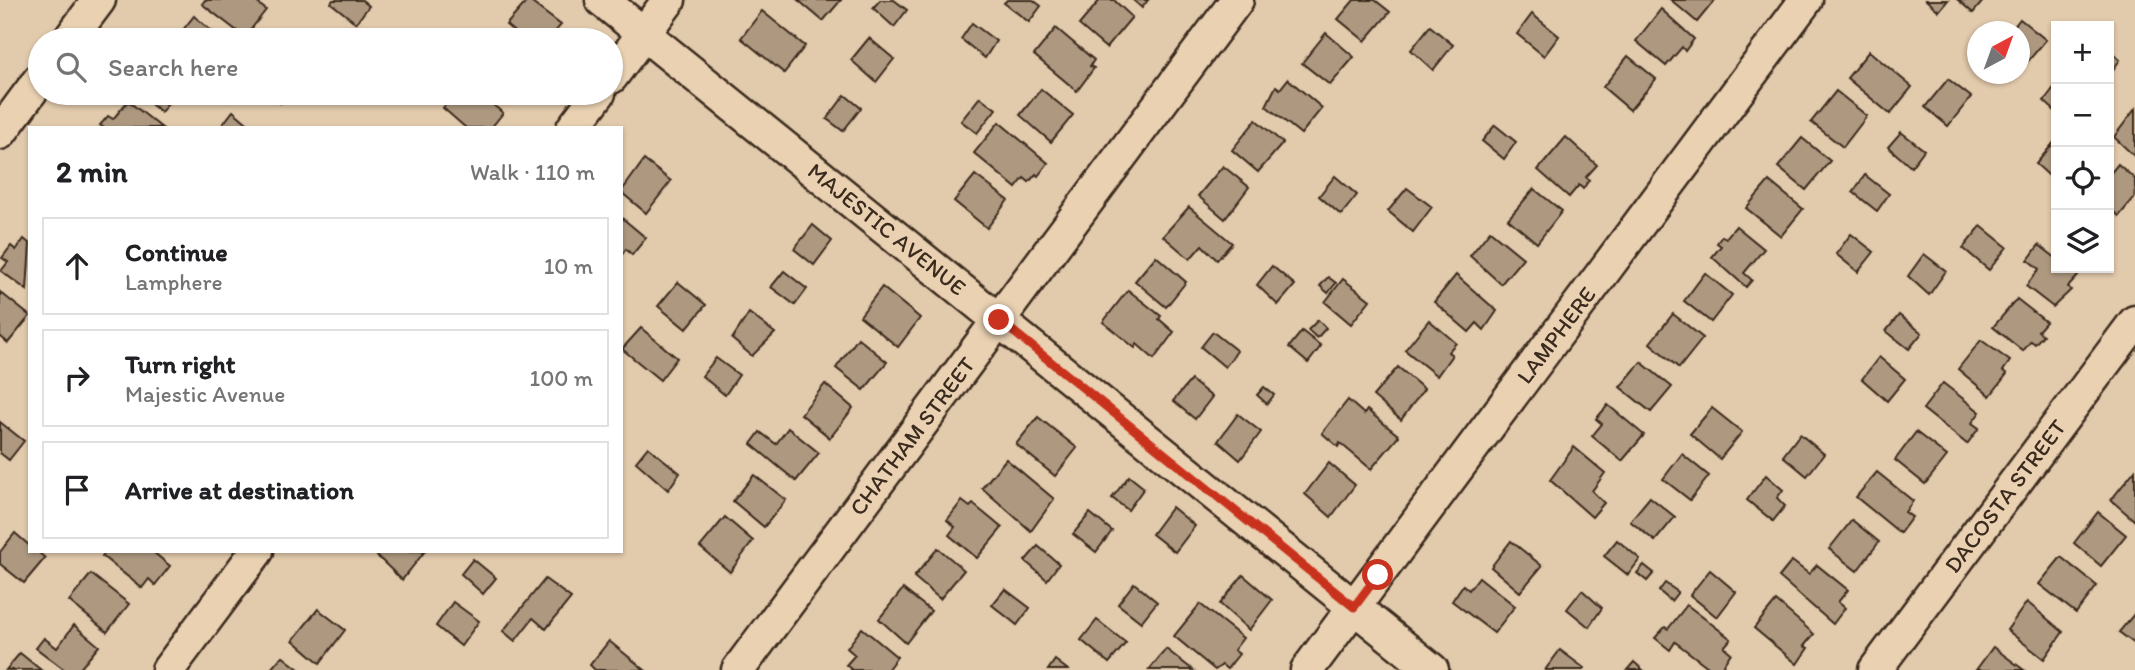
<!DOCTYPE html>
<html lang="en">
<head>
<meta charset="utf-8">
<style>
  body { margin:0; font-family:Itim,sans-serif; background:#f2f2f2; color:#202124 }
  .controls { position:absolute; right:21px; top:21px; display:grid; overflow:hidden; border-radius:0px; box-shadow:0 2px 5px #0004 }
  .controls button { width:63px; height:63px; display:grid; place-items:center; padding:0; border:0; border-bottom:2px solid #e0e0e0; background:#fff; color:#202124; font:35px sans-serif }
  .compass { position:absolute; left:1967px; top:21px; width:63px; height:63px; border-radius:50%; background:#fff; box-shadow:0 2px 5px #0004; rotate:41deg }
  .stop { position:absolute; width:21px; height:21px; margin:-16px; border:5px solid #c8321e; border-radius:50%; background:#fff }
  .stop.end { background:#c8321e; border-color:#fff; box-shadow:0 2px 7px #0008 }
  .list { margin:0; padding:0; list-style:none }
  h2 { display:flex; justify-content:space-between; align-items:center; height:91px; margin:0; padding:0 28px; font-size:30px }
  h2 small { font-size:23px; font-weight:400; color:#757577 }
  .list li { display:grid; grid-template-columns:46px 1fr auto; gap:21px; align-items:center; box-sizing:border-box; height:98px; margin:0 14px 14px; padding:0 14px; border:2px solid #e0e0e0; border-radius:0px }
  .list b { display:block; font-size:26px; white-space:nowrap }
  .list p { margin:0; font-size:23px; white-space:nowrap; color:#757577 }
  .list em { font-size:23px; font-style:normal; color:#757577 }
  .icon { flex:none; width:38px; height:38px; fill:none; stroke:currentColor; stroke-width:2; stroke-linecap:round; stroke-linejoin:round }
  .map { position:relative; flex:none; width:2135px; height:670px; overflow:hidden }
  .search { position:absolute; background:#fff; box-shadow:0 2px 5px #0004; left:28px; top:28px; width:595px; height:77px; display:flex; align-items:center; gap:18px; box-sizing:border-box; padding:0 24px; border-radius:38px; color:#757577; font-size:26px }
  .panel { position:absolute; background:#fff; box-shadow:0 2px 5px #0004; left:28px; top:126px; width:595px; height:427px; border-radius:0px }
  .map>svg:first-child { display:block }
  .building { fill:#ae9980; stroke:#3b2a1e; stroke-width:2 }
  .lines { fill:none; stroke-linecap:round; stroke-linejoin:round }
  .minor-casing { stroke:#3b2a1e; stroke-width:37 }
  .minor { stroke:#e9d1b2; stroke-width:32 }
  .route { stroke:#c8321e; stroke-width:9 }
  .labels { text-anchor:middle; stroke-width:6; stroke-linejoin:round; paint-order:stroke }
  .street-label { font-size:23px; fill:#3b2a1e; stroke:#e9d1b2 }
</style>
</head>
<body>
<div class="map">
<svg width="2135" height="670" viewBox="0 0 2135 670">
  <rect width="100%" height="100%" fill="#e2caac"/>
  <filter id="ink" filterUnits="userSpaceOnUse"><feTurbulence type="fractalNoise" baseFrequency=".0143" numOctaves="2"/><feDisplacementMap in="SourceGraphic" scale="14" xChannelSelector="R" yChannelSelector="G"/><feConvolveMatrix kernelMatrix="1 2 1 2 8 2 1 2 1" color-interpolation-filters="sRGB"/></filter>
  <g filter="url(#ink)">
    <g class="building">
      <polygon points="205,0 254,0 266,10 245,37 202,4"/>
      <polygon points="333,0 362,0 369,6 356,23 331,3"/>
      <polygon points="528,0 561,25 548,40 524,40 506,25"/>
      <polygon points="798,0 841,0 823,21"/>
      <polygon points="880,0 894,0 907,10 894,27 873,8"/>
      <polygon points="1007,0 1033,0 1041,6 1029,22 1004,3"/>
      <polygon points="1100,0 1114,0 1132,17 1106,48 1079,25"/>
      <polygon points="1133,0 1148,0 1142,8"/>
      <polygon points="1354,0 1375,0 1390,12 1365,41 1338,19"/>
      <polygon points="1671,0 1715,0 1697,22"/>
      <polygon points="1926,0 1948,0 1939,11"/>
      <polygon points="1958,0 1984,0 1973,13"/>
      <polygon points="1661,9 1694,39 1685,51 1682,47 1666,66 1636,41"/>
      <polygon points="762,11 805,46 784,73 741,38"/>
      <polygon points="1532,14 1559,36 1544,56 1517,34"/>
      <polygon points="194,16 221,39 220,40 175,40"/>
      <polygon points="2020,19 2046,40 2024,66 2020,62 2020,32 2010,32"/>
      <polygon points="972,23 996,41 985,58 961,39"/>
      <polygon points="1430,26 1453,45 1433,70 1411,50"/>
      <polygon points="1056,28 1094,60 1090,66 1094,68 1077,91 1034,55"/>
      <polygon points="311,31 323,40 305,40"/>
      <polygon points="1326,33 1354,57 1330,85 1302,63"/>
      <polygon points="869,38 894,59 876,82 851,60"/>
      <polygon points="2109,50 2120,60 2109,75"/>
      <polygon points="1869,51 1912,87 1890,114 1847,78"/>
      <polygon points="1628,56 1656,79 1630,110 1603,87"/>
      <polygon points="1288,79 1322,108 1301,134 1266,106 1276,86 1280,89"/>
      <polygon points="1948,79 1971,97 1948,126 1925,107"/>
      <polygon points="2056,85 2056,112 2044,101"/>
      <polygon points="1041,89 1073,115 1051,142 1020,115"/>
      <polygon points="1836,91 1867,116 1843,147 1811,122"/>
      <polygon points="137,93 176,93 161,112"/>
      <polygon points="267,93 287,93 280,103"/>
      <polygon points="455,93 479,93 503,113 491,128 466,128 443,108"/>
      <polygon points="845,95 861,108 843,131 827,119"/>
      <polygon points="980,97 996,109 977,133 961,121"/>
      <polygon points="128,101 162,128 104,128 100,125 108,116 113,119"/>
      <polygon points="2135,109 2135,157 2114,137"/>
      <polygon points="233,111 253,128 220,128"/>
      <polygon points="1256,120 1283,143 1258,172 1232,150"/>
      <polygon points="999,122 1048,163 1038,176 1036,174 1029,182 1024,178 1016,188 974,153"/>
      <polygon points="1495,125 1516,142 1504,159 1482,141"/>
      <polygon points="1901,132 1924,150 1911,167 1888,147"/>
      <polygon points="1566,137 1597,165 1586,177 1589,180 1583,189 1579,185 1569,197 1538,170"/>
      <polygon points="1802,138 1830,161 1806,190 1778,167"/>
      <polygon points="2055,141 2056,141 2056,182 2036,164"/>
      <polygon points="644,160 671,181 646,213 621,192"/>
      <polygon points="2118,164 2135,179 2135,197 2119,216 2109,208 2109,175"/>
      <polygon points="1223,166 1249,187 1225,219 1198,196"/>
      <polygon points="975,175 1008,200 987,228 954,201"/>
      <polygon points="1865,175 1889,194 1877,211 1853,192"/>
      <polygon points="1335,176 1357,195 1341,215 1319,196"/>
      <polygon points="1769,181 1803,209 1781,236 1746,208"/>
      <polygon points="1407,188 1432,207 1413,232 1388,211"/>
      <polygon points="1534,189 1562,211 1537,243 1508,219"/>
      <polygon points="1189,207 1232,243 1217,260 1202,245 1190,259 1163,236"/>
      <polygon points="621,217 646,238 632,255 626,249 621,256"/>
      <polygon points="813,225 832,241 814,265 794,249"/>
      <polygon points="1736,226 1764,249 1744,273 1752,280 1746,287 1712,257 1721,246 1717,243 1722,236 1726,238"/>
      <polygon points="1981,226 2007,247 1989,270 1963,248"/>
      <polygon points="1490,231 1523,258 1501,284 1470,256"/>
      <polygon points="1851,234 1874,252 1858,272 1836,254"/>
      <polygon points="24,239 30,244 27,290 1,271 8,262 2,258 11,246 16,250"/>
      <polygon points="2039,245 2056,258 2056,268 2068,268 2078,276 2068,287 2071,290 2053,307 2026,286 2039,269 2028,260"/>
      <polygon points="1924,254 1946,271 1929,295 1908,276"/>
      <polygon points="1156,256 1186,282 1166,307 1135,281"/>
      <polygon points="1272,266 1295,285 1278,305 1257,285"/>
      <polygon points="784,271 807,289 795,305 771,287"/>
      <polygon points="1705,273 1732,295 1711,322 1684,301"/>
      <polygon points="1456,275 1497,311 1484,330 1477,323 1469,332 1434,302"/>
      <polygon points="1328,277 1336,283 1328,293 1320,286"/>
      <polygon points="1343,279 1370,300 1351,324 1325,302"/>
      <polygon points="678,282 706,305 686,329 658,306"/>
      <polygon points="882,287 920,318 898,347 860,316"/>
      <polygon points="1128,290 1161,316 1159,319 1174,332 1154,359 1137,344 1135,348 1103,322"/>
      <polygon points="0,292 30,316 8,343 0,336"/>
      <polygon points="2017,299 2046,322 2038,331 2043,335 2035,344 2031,341 2023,351 1993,327"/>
      <polygon points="749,313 775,333 752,356 732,339"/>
      <polygon points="1673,314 1703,338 1679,368 1650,343"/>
      <polygon points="1899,315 1922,333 1909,349 1886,331"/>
      <polygon points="1318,320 1326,328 1317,338 1308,330"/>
      <polygon points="1429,320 1456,343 1448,352 1452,355 1437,376 1405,350"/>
      <polygon points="641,328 677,358 660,380 622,349"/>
      <polygon points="1302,331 1321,346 1308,363 1289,347"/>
      <polygon points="1213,332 1237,351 1225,367 1201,347"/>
      <polygon points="858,338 887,362 864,390 836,368"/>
      <polygon points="1981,340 2010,361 2003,371 2007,374 1990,396 1958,369"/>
      <polygon points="1879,357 1905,379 1887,401 1862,379"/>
      <polygon points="716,358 739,375 725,395 702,376"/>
      <polygon points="1641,362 1672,387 1651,412 1620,387"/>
      <polygon points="1398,367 1424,389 1401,420 1373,396"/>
      <polygon points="1191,380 1212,397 1195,419 1173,401"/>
      <polygon points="1943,383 1980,412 1972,423 1979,428 1967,444 1923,409"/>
      <polygon points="825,384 853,408 830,438 801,414"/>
      <polygon points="1264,387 1274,395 1267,404 1257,395"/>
      <polygon points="1348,400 1364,414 1367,410 1399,436 1371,469 1340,443 1338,447 1322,433"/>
      <polygon points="1608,405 1644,435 1622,461 1592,436 1602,424 1596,419"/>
      <polygon points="1712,408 1742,432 1720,459 1690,434"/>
      <polygon points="1238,414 1261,432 1240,460 1218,441"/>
      <polygon points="1038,417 1077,448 1055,476 1016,444"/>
      <polygon points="0,422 24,441 9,460 0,453"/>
      <polygon points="788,428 819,453 796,481 751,444 760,432 776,444"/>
      <polygon points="1916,432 1947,456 1925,484 1895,460"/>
      <polygon points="1800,434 1824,454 1807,476 1783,456"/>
      <polygon points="648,447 680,473 668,490 636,462"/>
      <polygon points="1574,447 1605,473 1592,491 1604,503 1592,517 1550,480"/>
      <polygon points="1682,454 1709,476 1690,500 1663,479"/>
      <polygon points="1006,459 1054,499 1031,531 982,488"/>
      <polygon points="1329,463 1355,485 1331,517 1305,494"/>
      <polygon points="2135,470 2135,521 2111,500"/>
      <polygon points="1877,472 1913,501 1905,512 1912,517 1900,533 1856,497"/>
      <polygon points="754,475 786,500 764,527 733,501"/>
      <polygon points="1766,475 1783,490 1777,498 1785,506 1773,521 1747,500"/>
      <polygon points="1129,476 1144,488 1128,510 1112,498"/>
      <polygon points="1650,497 1675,517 1655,541 1630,521"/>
      <polygon points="962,501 970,507 973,504 1002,528 977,558 949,535 955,527 947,520"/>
      <polygon points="1172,507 1195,526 1175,552 1152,534"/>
      <polygon points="2098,512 2126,535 2101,566 2074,543"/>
      <polygon points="1090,513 1112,531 1096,552 1073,534"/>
      <polygon points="725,517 753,541 730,572 700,547"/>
      <polygon points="1852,520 1879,542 1857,571 1829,549"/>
      <polygon points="15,533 30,546 30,551 37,551 45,558 24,583 0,564 0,552"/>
      <polygon points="1617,540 1640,559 1628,575 1604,556"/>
      <polygon points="1511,541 1542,566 1520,592 1491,567"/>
      <polygon points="1038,546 1059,564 1047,580 1025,561"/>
      <polygon points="938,548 964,570 940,599 914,577"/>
      <polygon points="106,551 152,551 170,566 155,585 149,579 142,588 102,556"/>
      <polygon points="372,551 425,551 402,580"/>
      <polygon points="2061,557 2097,586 2076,613 2039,584"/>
      <polygon points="473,559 496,578 483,594 461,574"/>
      <polygon points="1792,561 1809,574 1817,565 1848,590 1838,602 1845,608 1833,624 1779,577"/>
      <polygon points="1644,565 1654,573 1647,581 1637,573"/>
      <polygon points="1710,570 1736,592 1717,617 1690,595"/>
      <polygon points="91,574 129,604 107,632 69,601"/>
      <polygon points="1243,575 1272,600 1249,630 1220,604"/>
      <polygon points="1479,577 1515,606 1494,633 1452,601 1463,585 1469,590"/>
      <polygon points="545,579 571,598 546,629 533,618 515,641 503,631"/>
      <polygon points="1134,583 1157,602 1141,622 1118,604"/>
      <polygon points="1665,583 1678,592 1671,601 1659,591"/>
      <polygon points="903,589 931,611 906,643 879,619"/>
      <polygon points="1005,589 1030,608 1017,625 992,605"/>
      <polygon points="1582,590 1602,608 1589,627 1567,609"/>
      <polygon points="1776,601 1814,634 1804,646 1808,648 1797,664 1754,628"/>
      <polygon points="453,602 479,621 461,646 436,626"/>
      <polygon points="2027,602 2063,632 2044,659 2007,630"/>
      <polygon points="1200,604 1243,638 1234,650 1239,654 1227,669 1222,665 1215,670 1174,636"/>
      <polygon points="1687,605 1731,639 1724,647 1731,653 1720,670 1712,670 1675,642 1670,650 1655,638 1665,627 1668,629"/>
      <polygon points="318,609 345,630 320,663 293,640"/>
      <polygon points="2135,613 2135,644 2119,632"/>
      <polygon points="1097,620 1126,643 1109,663 1081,640"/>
      <polygon points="74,625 99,646 79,670 65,670 36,648 44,638 57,648"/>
      <polygon points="862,628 897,657 887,670 852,670 846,665 855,655 847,648"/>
      <polygon points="609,641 645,670 595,670 590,665"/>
      <polygon points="1993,647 2024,670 1976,670"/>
      <polygon points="1166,649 1193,670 1149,670"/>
      <polygon points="1560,650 1584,668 1583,670 1545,670"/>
      <polygon points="20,653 41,670 6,670"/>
      <polygon points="282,656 300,670 270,670"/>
      <polygon points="1055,660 1068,670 1048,670"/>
      <polygon points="1634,662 1643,670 1627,670"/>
    </g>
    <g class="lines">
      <defs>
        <g id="minor">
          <polyline points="602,0 1432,670"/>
          <polyline points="69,40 99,0"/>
          <polyline points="611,77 669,0"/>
          <polyline points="573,128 599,93"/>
          <polyline points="0,133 40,79"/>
          <polyline points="168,670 257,551"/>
          <polyline points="738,670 1237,0"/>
          <polyline points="1307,670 1806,0"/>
          <polyline points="1875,670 2135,322"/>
        </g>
      </defs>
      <use href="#minor" class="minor-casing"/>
      <use href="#minor" class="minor"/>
    </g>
  </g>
  <g class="lines" filter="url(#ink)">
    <polyline class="route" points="999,320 1354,607 1378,575"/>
  </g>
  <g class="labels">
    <g class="street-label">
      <text transform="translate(887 229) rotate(39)" y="8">MAJESTIC AVENUE</text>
      <text transform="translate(1556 335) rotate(-53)" y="8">LAMPHERE</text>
      <text transform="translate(912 436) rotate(-53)" y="8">CHATHAM STREET</text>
      <text transform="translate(2005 496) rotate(-53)" y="8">DACOSTA STREET</text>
    </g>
  </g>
</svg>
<div class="controls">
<button>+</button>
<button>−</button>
<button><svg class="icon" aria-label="locate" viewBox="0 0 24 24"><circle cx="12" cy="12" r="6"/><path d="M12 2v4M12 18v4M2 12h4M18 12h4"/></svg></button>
<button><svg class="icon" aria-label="layers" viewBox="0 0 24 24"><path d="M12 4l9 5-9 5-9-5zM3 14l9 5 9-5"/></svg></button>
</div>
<svg class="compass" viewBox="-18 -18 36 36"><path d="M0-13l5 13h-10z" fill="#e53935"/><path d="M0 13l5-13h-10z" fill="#757577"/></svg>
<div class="stop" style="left:1378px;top:575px"></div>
<div class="stop end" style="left:999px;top:320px"></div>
<div class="search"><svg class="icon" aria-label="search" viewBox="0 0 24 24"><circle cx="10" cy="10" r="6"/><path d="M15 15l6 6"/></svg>Search here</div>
<section class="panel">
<h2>2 min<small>Walk · 110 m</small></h2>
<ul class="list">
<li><svg class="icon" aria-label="ahead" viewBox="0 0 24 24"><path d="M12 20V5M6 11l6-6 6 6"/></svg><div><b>Continue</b><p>Lamphere</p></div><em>10 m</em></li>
<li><svg class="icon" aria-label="right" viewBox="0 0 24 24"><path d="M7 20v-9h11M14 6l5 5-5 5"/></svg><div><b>Turn right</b><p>Majestic Avenue</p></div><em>100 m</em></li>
<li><svg class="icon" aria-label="arrive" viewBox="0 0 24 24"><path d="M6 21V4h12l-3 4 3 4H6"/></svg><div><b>Arrive at destination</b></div></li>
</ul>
</section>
</div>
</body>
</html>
